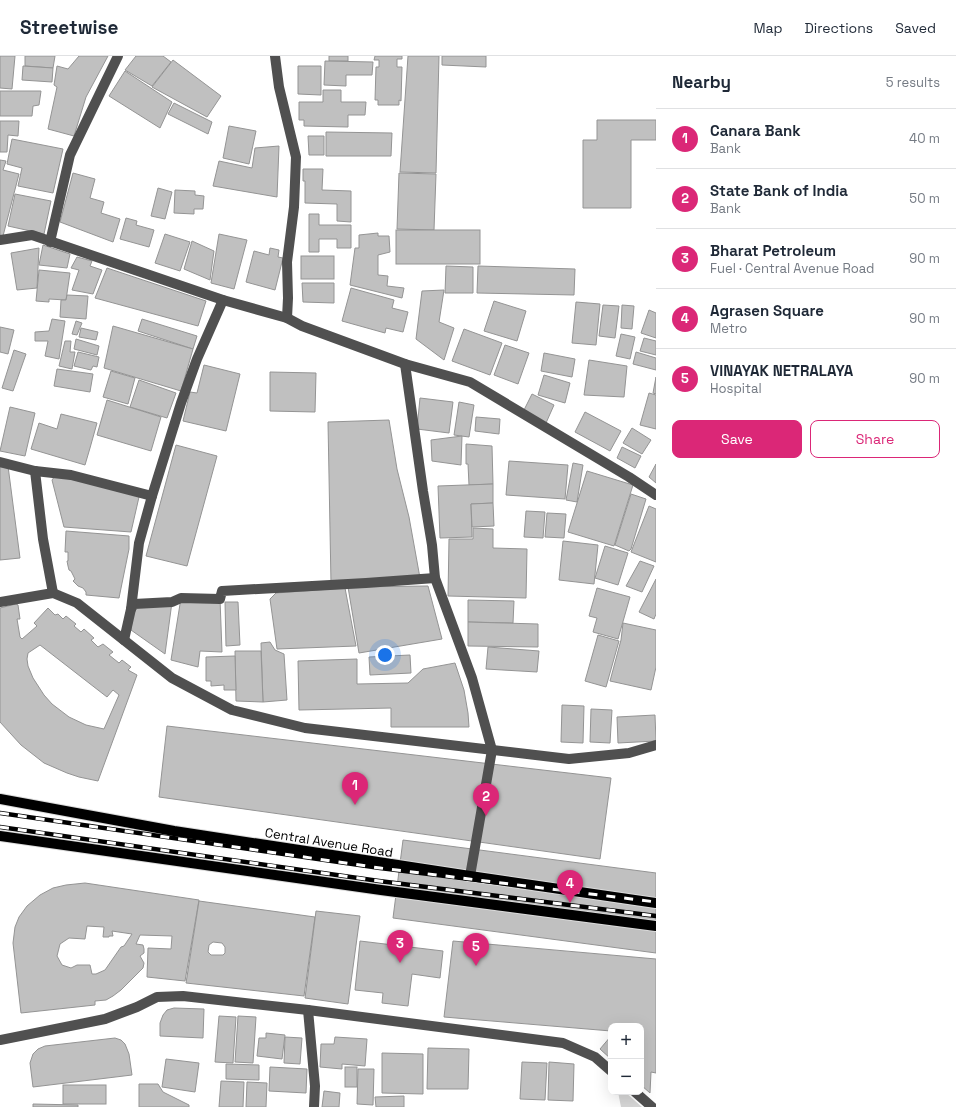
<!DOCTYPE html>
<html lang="en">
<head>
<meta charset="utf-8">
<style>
  body { margin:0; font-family:"Space Grotesk",sans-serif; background:#f6f6f7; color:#1f2937 }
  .controls { position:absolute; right:12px; bottom:12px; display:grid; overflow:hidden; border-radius:8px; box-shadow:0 4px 16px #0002 }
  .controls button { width:36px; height:36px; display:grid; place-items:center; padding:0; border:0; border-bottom:1px solid #e0e1e3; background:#fff; color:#1f2937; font:20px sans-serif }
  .you { position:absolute; left:385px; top:599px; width:14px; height:14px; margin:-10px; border:3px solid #fff; border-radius:50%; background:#1a73e8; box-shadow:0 0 0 6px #1a73e833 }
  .badge { display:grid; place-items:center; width:26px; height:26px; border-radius:50%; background:#db2777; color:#fff; font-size:13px; font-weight:700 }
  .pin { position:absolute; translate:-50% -33px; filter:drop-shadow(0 1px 2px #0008) }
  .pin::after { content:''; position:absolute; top:21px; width:14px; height:12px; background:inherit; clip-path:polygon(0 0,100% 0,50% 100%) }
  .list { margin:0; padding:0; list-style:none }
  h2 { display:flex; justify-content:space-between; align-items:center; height:52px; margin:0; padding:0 16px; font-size:17px }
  h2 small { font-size:13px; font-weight:400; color:#747a83 }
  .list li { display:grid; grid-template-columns:26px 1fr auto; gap:12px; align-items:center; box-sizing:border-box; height:60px; padding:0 16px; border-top:1px solid #e0e1e3 }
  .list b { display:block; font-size:15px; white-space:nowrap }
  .list p { margin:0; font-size:13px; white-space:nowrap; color:#747a83 }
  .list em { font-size:13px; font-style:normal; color:#747a83 }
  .actions { display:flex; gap:8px; padding:12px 16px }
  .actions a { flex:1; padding:9px 0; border:1px solid #db2777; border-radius:8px; text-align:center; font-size:14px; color:#db2777 }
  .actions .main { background:#db2777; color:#fff }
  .map { position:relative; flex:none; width:656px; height:1051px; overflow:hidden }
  header { display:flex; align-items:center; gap:24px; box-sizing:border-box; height:56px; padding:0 20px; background:#fff; border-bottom:1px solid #e0e1e3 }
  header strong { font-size:19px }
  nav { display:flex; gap:22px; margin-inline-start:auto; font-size:14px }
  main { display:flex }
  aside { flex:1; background:#fff }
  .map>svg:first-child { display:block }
  .green { fill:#d7d7d7 }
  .building { fill:#c0c0c0; stroke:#949494; fill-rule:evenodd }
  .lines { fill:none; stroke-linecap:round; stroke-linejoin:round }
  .major-casing { stroke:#dbdbdb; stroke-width:12 }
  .minor { stroke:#505050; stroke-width:10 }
  .major { stroke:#000; stroke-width:10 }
  .rail-casing { stroke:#000; stroke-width:4.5 }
  .rail { stroke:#fff; stroke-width:3; stroke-dasharray:9; stroke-linecap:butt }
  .labels { text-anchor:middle; stroke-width:3; stroke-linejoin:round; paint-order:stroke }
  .street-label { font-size:13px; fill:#000; stroke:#fff }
</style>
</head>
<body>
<header>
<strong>Streetwise</strong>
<nav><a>Map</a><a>Directions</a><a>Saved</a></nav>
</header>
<main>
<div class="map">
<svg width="656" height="1051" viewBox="0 0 656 1051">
  <rect width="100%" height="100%" fill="#fff"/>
  <polygon class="green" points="618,1036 625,1036 642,1051 621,1051"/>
  <g class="building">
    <polygon points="0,0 15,0 12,33 0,32"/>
    <polygon points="25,0 55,0 53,12 25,10"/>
    <polygon points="79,0 108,0 86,41 74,80 48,73 57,31 54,29 57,10 68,13"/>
    <polygon points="136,0 163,0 171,6 152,30 125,14"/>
    <rect x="329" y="0" width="19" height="5"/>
    <polygon points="375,0 402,0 402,3 397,3 397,11 402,11 401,45 399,44 399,49 378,49 378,44 375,44 376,11 379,11 379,4 374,4"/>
    <polygon points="408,0 439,0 436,117 400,116"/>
    <polygon points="442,0 486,0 486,11 442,9"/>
    <polygon points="173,4 221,40 207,61 152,31"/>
    <polygon points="325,5 373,6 372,19 346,19 346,30 324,29"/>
    <polygon points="23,10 53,12 52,26 22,24"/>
    <polygon points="298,10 321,10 321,39 298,38"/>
    <polygon points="125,15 172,46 160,72 109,40"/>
    <polygon points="323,34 341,34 341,46 366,46 365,59 348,59 348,71 304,70 304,64 299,64 299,46 323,46"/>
    <polygon points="0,35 41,35 39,49 33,50 32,60 0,60"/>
    <polygon points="174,47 212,66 208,78 168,58"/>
    <polygon points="597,64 656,64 656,84 631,84 631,152 583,152 583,84 597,84"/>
    <polygon points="0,65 19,65 18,80 8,79 7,96 0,96"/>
    <polygon points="229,70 256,75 249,108 223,102"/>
    <polygon points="326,76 392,77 391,100 326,100"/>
    <polygon points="308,80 324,80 324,99 309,99"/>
    <polygon points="12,83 63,93 53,137 18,130 22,112 7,108"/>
    <polygon points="279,90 277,141 213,130 219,105 252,112 255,92"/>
    <polygon points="0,104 6,105 3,114 19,118 3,180 0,179"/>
    <polygon points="303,113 323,113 322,134 351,135 351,166 337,165 337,148 305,147 305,125 303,125"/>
    <polygon points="73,117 95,123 90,142 104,146 101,157 120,163 113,186 60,166"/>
    <polygon points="399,117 436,118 434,174 397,173"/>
    <polygon points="158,132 172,136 165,163 151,160"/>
    <polygon points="175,134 195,135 195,139 204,140 203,153 194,153 194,158 174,157"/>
    <polygon points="15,138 51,145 44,178 8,170"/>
    <polygon points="309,158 319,158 319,169 351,169 351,192 337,192 337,183 319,183 319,196 309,196"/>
    <polygon points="126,162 137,165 136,169 154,174 149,191 120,183"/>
    <rect x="396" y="174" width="84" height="34"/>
    <polygon points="378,177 378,180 389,180 390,196 378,199 378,219 388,220 387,230 404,232 402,242 350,229 355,192 359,192 359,179"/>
    <polygon points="165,178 190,186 180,215 155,207"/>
    <polygon points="219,178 247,184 234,233 211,227"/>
    <polygon points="192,185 214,195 210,224 184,213"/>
    <polygon points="43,189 70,198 67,212 39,209"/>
    <polygon points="39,192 37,232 17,234 11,197"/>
    <polygon points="270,192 279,194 278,201 283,202 275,234 246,226 254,195 269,199"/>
    <rect x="301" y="200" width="33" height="23"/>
    <polygon points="77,201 92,205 90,210 102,214 93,238 72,234 79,214 71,212"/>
    <polygon points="446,210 473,211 473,237 445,237"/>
    <polygon points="478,210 575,213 574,239 477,237"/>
    <polygon points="107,212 206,245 198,270 95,242"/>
    <polygon points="39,214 70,217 66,244 49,243 49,246 36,245"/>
    <polygon points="302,227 334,227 334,247 303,246"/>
    <polygon points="351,232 394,244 392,252 408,256 403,276 386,272 385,277 342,265"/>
    <polygon points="444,234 439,266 454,272 444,304 416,283 422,235"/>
    <polygon points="67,239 88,240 86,263 60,261 61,244 66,244"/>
    <polygon points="494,245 526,255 517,285 484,275"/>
    <polygon points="576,246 600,248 596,289 572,287"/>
    <polygon points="603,249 619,250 615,282 599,280"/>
    <polygon points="622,249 634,250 632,273 621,272"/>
    <polygon points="649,254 656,257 656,282 641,277"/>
    <polygon points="52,263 65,265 59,303 45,300 48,285 35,285 35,276 49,275"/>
    <polygon points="142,263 197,280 193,293 138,275"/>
    <polygon points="76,265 82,267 77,279 72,278"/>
    <polygon points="113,270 193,293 181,335 104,312"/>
    <polygon points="0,271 14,274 8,298 0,296"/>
    <polygon points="81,272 98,276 96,284 79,281"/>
    <polygon points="464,273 502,287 490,319 452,305"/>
    <polygon points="621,278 635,281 630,303 616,300"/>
    <polygon points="644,282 656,285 656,299 640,295"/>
    <polygon points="76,283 99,290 97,299 74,293"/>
    <polygon points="65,285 71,285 70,296 75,296 72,313 59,310"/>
    <polygon points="505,289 529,297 518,328 494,319"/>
    <polygon points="14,294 26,298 13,335 2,332"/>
    <polygon points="78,296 99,301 97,311 93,310 91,314 74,310"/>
    <polygon points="636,296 656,302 656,314 633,308"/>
    <polygon points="544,297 575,303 572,321 541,315"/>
    <polygon points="589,304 627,310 624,341 584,339"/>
    <polygon points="204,309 240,318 226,375 183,365 190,336 197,337"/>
    <polygon points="57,313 93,318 90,336 54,330"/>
    <polygon points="111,315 135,322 128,348 103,341"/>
    <polygon points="270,316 316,317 315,356 270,355"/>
    <polygon points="544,319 570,327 565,347 538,339"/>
    <polygon points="656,321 656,338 653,337"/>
    <polygon points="139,324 176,337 167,362 130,351"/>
    <polygon points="649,337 656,339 656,373 640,369"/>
    <polygon points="532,338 554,349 546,367 523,356"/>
    <polygon points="420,342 453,346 449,377 417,373"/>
    <polygon points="107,344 161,361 151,395 97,379"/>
    <polygon points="459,346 474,349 469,381 454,379"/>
    <polygon points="10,351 35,357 25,400 0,395"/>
    <polygon points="585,356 621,375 610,395 575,376"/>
    <polygon points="61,358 97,367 90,392 85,409 31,393 39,367 57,373"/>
    <polygon points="476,361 500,363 499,378 475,375"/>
    <polygon points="389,364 397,413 409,461 420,522 331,527 328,366"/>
    <polygon points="632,372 651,384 642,398 623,387"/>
    <polygon points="462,380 461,409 432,405 431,384"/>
    <polygon points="466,388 492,390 493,428 469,429 468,408 466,408"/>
    <polygon points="176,389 217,400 187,510 146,500"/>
    <polygon points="622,391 641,400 635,412 617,402"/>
    <polygon points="509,405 568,409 565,443 506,439"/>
    <polygon points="573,407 583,409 577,446 566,444"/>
    <polygon points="656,408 656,427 649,421"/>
    <polygon points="8,410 20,502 0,504 0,411"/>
    <polygon points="587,415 633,429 614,490 568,476"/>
    <polygon points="55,420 139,437 139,441 131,476 64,471 52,424"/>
    <polygon points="493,428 493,447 471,448 472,481 440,482 438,430"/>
    <polygon points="631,438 646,443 631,493 629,495 615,489"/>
    <polygon points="493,447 494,470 472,471 471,448"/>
    <polygon points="649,450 656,453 656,506 631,496"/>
    <polygon points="526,455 545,456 543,482 524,481"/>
    <polygon points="547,457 566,458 564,482 545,481"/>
    <polygon points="473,472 493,473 493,492 527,493 526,542 448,540 449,483 473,483"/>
    <polygon points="66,475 129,480 129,493 119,542 86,539 86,536 83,532 78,530 73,525 75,523 71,515 69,514 68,510 67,505 68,505 68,496 65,496"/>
    <polygon points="563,485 598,489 594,528 559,524"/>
    <polygon points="605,490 628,497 618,529 595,522"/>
    <polygon points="640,505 654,510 642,536 626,530"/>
    <polygon points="656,523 656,558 654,563 639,556"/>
    <polygon points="428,530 442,583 359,597 348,531"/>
    <polygon points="345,532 356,590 277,593 270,543 276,537"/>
    <polygon points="597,532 630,541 618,583 593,576 597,562 589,560"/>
    <polygon points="181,542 220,543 222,596 200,595 198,611 171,604"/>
    <polygon points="468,544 514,545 513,567 468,566"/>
    <polygon points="172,546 165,598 131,574 134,548"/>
    <polygon points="225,546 238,546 240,589 226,590"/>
    <path d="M16,548L18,549L20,563H17L20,581L22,583L37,570L34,567L48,552L55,559L58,558L63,563L66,560L76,568L74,570L81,576L84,573L94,582L91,584L98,591L103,588L113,596L109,599L119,607L122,604L131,611L128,614L137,619L98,725L79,721L67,717L44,707L21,689L0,666V552ZM40,589L107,641L113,634L119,639L104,673L86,669L69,661L52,648L44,639L33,622L28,610L27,603L28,597Z"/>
    <polygon points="468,566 538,568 538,591 468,590"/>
    <polygon points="623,567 656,574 656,611 651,634 610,625 621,584"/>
    <polygon points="598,579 619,585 606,631 585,625"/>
    <polygon points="270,586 275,594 284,598 287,644 263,646 261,587"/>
    <polygon points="488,591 539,595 537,616 486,613"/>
    <polygon points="235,595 261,595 263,646 236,645"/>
    <polygon points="410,599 411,617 370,619 369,601"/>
    <polygon points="235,600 236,634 224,634 224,629 211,630 211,625 206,625 206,601"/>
    <polygon points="357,603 357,628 408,627 423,613 455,607 464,634 468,657 469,671 391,671 391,652 299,654 298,605"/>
    <polygon points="562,649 584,650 583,687 561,686"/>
    <polygon points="591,653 612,654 610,687 590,686"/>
    <polygon points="655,659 656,685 618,687 617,661"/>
    <polygon points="167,670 611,722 600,803 159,741"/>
    <polygon points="403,784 656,817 656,897 393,862"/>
    <path d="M85,827L199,844L185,925L147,921L148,892L171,893L172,880L140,879L136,888L143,889L144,893V897L140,900L144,907L143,912L121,934L113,940L106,944L95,945V949L21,957L13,887L15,871L19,861L27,850L40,839L53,832L66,829ZM87,870L104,871L103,881H109V880H113L112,875L132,878L124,890L121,891L105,914L96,918H92L90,909H77L71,912L62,909L57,900L60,888L69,882L85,883Z"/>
    <path d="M199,845L315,861L304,940L186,927ZM213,886L222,887L225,891V897L223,899H211L208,896L209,889Z"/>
    <polygon points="316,855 360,860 348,948 305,942"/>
    <polygon points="360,885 443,895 440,922 412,918 408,950 382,947 383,937 355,934"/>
    <polygon points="453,885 656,903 656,1017 651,1016 650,1037 641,1029 641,970 611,970 611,975 444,961"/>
    <polygon points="174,952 204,953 203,982 160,980 160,967 163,959 167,954"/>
    <polygon points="219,960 236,961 233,1007 215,1006"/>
    <polygon points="238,960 256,961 253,1007 235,1006"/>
    <polygon points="266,977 285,979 282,1003 257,1000 259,982 266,982"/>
    <polygon points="611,980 611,1003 600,993"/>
    <polygon points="285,981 302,982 300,1008 284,1007"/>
    <polygon points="335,981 367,983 365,1010 342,1008 342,1013 320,1011 321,988 334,988"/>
    <polygon points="115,982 121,984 125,988 129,998 132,1019 33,1031 30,1007 33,998 38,993 45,990"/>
    <polygon points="428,992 469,993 468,1033 427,1033"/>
    <polygon points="382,997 423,998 423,1038 382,1037"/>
    <polygon points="166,1003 199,1007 195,1036 162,1031"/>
    <polygon points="522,1006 547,1007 545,1044 520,1043"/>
    <polygon points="549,1006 574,1008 573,1045 548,1044"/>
    <polygon points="226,1008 259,1009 259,1024 226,1023"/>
    <polygon points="270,1011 307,1013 306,1037 269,1035"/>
    <rect x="345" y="1011" width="12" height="20"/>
    <polygon points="358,1013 374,1013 373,1049 357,1048"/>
    <polygon points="221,1025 244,1026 243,1051 219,1051"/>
    <polygon points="247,1026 267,1027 266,1051 246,1051"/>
    <polygon points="139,1028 158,1028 163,1036 189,1049 189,1051 139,1051"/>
    <rect x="63" y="1029" width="43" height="19"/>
    <polygon points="324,1035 340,1037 339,1051 322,1051"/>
    <polygon points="404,1040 404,1051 376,1051 375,1041"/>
    <polygon points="33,1048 78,1049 78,1051 33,1051"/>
  </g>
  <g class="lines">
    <defs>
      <g id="major">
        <polyline points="0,743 174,775 470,820 656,847"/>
        <polyline points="0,780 381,834 656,870"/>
      </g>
    </defs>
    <use href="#major" class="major-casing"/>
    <g class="minor">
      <polyline points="275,0 279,31 296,101 294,151 287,206 288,242 287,262"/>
      <polyline points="0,184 32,179 223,244 287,262 302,270 405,308 470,326 629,421 656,439"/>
      <polyline points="50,186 70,99 118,0"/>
      <polyline points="405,308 423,435 432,489 435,522 472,622 492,694 470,820"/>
      <polyline points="0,406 35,415 71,419 152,440"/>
      <polyline points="35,415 43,483 53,537"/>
      <polyline points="0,546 53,537 77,547 172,622 232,654 305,672 569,703 629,697 656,689"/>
      <polyline points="131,553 134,548 172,546 181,542 220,543 222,535 366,527 435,522"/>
      <polyline points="124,584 131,553 139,487 152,440 181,347 197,303 223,244"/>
      <polyline points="308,954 315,1030 314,1051"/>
      <polyline points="0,984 105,963 137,951 157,941 183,940 308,954 563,987 595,1001 611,1015"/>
      <polyline points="635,1036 652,1051"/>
    </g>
    <use href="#major" class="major"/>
    <defs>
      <g id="rail">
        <polyline points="0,757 380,812 656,846"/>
        <polyline points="0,771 379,825 656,860"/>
      </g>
    </defs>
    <use href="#rail" class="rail-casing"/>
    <use href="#rail" class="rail"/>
  </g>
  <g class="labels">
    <g class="street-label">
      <text transform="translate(329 786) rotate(9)" y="5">Central Avenue Road</text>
    </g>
  </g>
</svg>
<div class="controls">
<button>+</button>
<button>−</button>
</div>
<div class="you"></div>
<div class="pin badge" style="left:355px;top:749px">1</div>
<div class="pin badge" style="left:486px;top:760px">2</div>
<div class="pin badge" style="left:400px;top:907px">3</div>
<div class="pin badge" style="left:570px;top:847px">4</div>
<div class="pin badge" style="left:476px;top:910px">5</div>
</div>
<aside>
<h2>Nearby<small>5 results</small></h2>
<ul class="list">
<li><span class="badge">1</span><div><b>Canara Bank</b><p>Bank</p></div><em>40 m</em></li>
<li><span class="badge">2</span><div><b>State Bank of India</b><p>Bank</p></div><em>50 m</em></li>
<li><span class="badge">3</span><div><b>Bharat Petroleum</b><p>Fuel · Central Avenue Road</p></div><em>90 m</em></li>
<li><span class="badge">4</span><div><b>Agrasen Square</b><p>Metro</p></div><em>90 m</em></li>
<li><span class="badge">5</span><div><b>VINAYAK NETRALAYA</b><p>Hospital</p></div><em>90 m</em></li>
</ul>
<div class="actions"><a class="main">Save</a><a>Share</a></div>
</aside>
</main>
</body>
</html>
